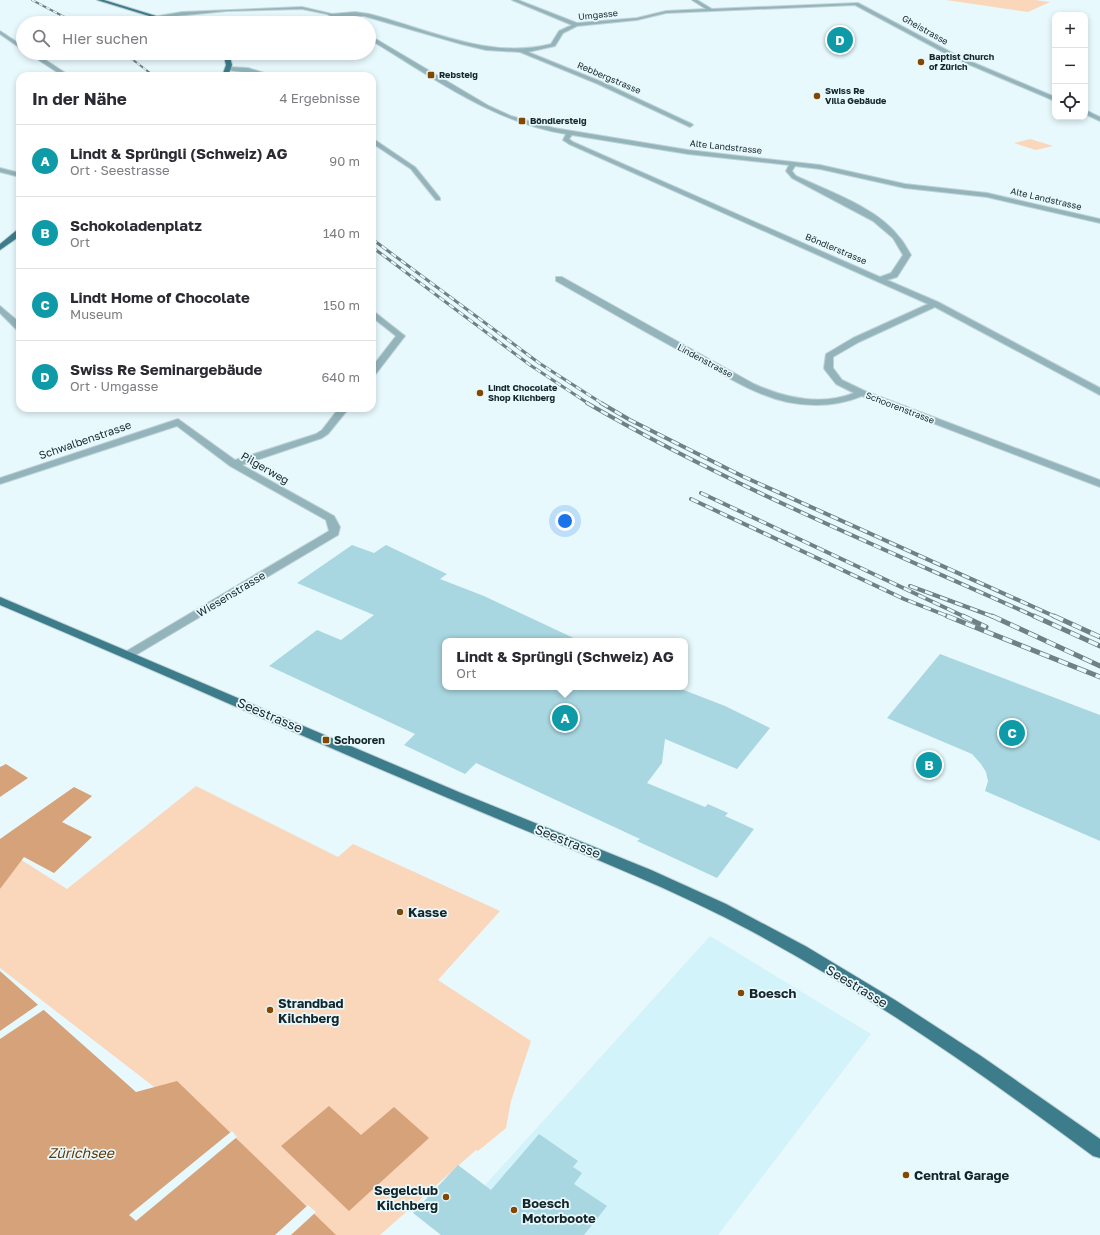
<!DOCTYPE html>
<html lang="de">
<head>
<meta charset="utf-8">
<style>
  body { margin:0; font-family:"Golos Text",sans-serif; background:#f2f2f3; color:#2b2b33 }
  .controls { position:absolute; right:12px; top:12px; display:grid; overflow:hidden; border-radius:8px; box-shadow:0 2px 6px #0003 }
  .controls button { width:36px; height:36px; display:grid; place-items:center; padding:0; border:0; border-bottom:1px solid #e1e1e2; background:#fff; color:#2b2b33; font:20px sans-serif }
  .you { position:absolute; left:565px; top:521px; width:14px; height:14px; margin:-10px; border:3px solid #fff; border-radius:50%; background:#1a73e8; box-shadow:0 0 0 6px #1a73e833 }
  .badge { display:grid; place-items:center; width:26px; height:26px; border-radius:50%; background:#111827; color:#fff; font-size:13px; font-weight:700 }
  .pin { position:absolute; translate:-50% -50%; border:2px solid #fff; box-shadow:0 1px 4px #0006 }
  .popup { position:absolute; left:442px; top:638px; width:246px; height:52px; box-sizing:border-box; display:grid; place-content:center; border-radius:8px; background:#fff; filter:drop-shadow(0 1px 3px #0005); font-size:13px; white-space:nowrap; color:#7c7c81 }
  .popup b { font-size:15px; color:#2b2b33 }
  .popup::after { content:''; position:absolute; left:50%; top:100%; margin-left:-8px; border:8px solid transparent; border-top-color:#fff }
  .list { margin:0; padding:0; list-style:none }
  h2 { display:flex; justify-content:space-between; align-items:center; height:52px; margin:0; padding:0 16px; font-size:17px }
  h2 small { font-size:13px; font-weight:400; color:#7c7c81 }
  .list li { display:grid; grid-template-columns:26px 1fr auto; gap:12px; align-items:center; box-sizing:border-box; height:72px; padding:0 16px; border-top:1px solid #e1e1e2 }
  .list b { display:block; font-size:15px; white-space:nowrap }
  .list p { margin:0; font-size:13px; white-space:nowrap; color:#7c7c81 }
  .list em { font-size:13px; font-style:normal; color:#7c7c81 }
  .icon { flex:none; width:22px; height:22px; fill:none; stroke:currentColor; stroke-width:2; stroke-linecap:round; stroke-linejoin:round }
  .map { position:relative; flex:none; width:1100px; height:1235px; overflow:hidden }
  .search { position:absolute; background:#fff; box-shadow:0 2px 6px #0003; left:16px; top:16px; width:360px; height:44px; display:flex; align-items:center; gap:10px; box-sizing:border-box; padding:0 14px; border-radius:22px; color:#7c7c81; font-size:15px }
  .panel { position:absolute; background:#fff; box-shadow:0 2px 6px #0003; left:16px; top:72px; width:360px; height:340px; border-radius:12px }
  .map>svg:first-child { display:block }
  .built { fill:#d2f3fa }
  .green { fill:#fad6ba }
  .water { fill:#d5a279 }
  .pier { fill:#e7f9fd }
  .building { fill:#a9d7e1 }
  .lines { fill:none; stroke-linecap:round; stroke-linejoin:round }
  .minor-casing { stroke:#c1d3d7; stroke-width:2 }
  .major-casing { stroke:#c1d3d7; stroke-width:2 }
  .minor { fill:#94b4bc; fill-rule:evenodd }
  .major { fill:#3d7d8b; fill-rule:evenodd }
  .rail-far3-casing { stroke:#6f8185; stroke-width:2 }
  .rail-far2-casing { stroke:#6f8185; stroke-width:3 }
  .rail-far1-casing { stroke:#6f8185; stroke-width:4 }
  .rail-casing { stroke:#6f8185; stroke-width:5 }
  .rail-far3 { stroke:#e7f9fd; stroke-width:1.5; stroke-dasharray:4; stroke-linecap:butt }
  .rail-far2 { stroke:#e7f9fd; stroke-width:2; stroke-dasharray:6; stroke-linecap:butt }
  .rail-far1 { stroke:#e7f9fd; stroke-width:2.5; stroke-dasharray:8; stroke-linecap:butt }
  .rail { stroke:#e7f9fd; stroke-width:3.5; stroke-dasharray:10; stroke-linecap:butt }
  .poi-dot { fill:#834700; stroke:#e7f9fd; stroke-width:1.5 }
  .labels { text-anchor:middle; stroke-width:3.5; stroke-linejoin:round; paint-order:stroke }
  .far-street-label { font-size:9px; fill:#14262a; stroke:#e7f9fd }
  .far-poi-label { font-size:9px; font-weight:bold; fill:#14262a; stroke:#e7f9fd; text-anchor:start }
  .street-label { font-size:11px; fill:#14262a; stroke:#e7f9fd }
  .poi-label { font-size:11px; font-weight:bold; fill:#14262a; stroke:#e7f9fd; text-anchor:start }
  .near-street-label { font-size:13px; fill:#14262a; stroke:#e7f9fd }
  .near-poi-label { font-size:13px; font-weight:bold; fill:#14262a; stroke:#e7f9fd; text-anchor:start }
  .near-water-label { font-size:14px; font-style:italic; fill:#653602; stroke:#e7f9fd }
</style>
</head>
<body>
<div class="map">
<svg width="1100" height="1235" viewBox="0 0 1100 1235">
  <rect width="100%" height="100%" fill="#e7f9fd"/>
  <polygon class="built" points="710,936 871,1034 718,1235 440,1235"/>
  <g class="green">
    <polygon points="946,0 1035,0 1050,2 1028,12"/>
    <polygon points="1030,139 1053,146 1036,150 1014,143"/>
    <polygon points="196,786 338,857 353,844 500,911 438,980 531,1041 511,1101 506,1128 478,1151 476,1150 380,1235 315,1235 171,1100 0,968 0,889 20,859 67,889"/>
  </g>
  <g class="water">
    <polygon points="6,764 28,778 0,797 0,767"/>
    <polygon points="74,787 92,796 62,822 92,837 54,873 24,857 0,889 0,839"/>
    <polygon points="0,971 136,1092 177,1081 336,1235 0,1235"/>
    <polygon points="329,1106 361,1135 394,1107 429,1138 349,1211 281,1146"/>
  </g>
  <g class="pier">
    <polygon points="39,1004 45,1009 0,1039 0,1031"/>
    <polygon points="232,1131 237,1137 136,1221 129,1215"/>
    <polygon points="308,1205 316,1212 291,1235 275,1235"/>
  </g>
  <g class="building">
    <polygon points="352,545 374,553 386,545 447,574 440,579 484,596 580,641 445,641 445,687 676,687 725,706 770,728 737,769 665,739 662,763 647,783 705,807 708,804 728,813 725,816 754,829 717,878 637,841 640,839 476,763 465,774 404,745 415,734 269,666 317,630 341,640 374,615 297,583"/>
    <polygon points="940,654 1100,715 1100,841 985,791 988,781 986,772 981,764 972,754 887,718"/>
    <polygon points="539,1134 578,1161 573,1167 582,1173 574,1184 607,1206 584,1235 441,1235 413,1213 458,1165 491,1190"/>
  </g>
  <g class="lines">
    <defs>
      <g id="minor">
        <path d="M512,0H518L577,23L637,18L666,11L706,9L692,0H697L712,9L858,3L960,57L1055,97V101L956,59L855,5L666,13L637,20L577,26L563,33L555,46L528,52L602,82L692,124L693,125L690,127L598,84L520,52L486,50L461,44L364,16H337L348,23H342L327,14L302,9L227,11L155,18L153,17L182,12L302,7L332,14L355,12L369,14C428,29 489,60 551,44L559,31L572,25Z"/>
        <polygon points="0,31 23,46 23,50 0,34"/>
        <path d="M369,35L489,106L511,116L554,128L688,150L820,165L905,184L987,193L1100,219V223L987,197L905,188L820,169L795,166L792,171L796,176C828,191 878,208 899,237C904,242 907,249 911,255L897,277L887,280L938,302L1100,388V395L935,307L859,342L833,357V368L842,380L865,391L1100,480V487L862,396C838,406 813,407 787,402C756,395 729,378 702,363C653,336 605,309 556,281V277H562L754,384C785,398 821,406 854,393L836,384L825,370L824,368L826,354L853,338L928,304L569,144L563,140L566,134C492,122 431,76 369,39ZM572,135L688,154L789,165L786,171L792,178L873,221L893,238L903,255L891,273L880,277L573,142L569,139Z"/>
        <polygon points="28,53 35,53 70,76 63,76"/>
        <polygon points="229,67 248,68 274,76 227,70"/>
        <polygon points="1085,110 1100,117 1100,121 1085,114"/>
        <polygon points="372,138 415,167 440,198 440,200 436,200 411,169 372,143"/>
        <polygon points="0,168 20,173 20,177 0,172"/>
        <polygon points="0,306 20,323 20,331 17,330 0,313"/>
        <polygon points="372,310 405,336 375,375 372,376 372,367 396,336 372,317"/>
        <polygon points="339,408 349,408 328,434 322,438 242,465 334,516 340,527 338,535 129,659 123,655 125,652 329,531 326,520 230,466 177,426 0,484 0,478 178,419 235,460 316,434 322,430"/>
      </g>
      <g id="major">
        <polygon points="97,0 104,0 179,23 172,23"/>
        <polygon points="223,53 229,53 232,65 228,76 222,76 226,65"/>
        <polygon points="17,230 20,230 20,236 0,250 0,244"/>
        <path d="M0,597L461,793L651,870L726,904L807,947L895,1000L981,1056L1100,1139V1158L1093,1156C984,1075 873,997 753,932C655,879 550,842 448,798C298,735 150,668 0,605Z"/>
      </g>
    </defs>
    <use href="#minor" class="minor-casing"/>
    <use href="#major" class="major-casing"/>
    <use href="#minor" class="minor"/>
    <use href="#major" class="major"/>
    <defs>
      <g id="rail-far3">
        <polyline points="32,0 76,23"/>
        <polyline points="124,53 154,76"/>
      </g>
      <g id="rail-far2">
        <polyline points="372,239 539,363 603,404"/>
        <polyline points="372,247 530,365 589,404"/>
      </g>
      <g id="rail-far1">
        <path d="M587,403C730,486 885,549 1036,617"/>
        <polyline points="601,403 630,420 742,476 1056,617"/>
        <polyline points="701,493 965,617"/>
        <polyline points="691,499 904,599 950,617"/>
        <polyline points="910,586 994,617"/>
      </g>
      <g id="rail">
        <polyline points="947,616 1100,677"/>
        <polyline points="963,616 986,627"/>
        <polyline points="992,616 1100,666"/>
        <polyline points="1034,616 1100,646"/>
        <polyline points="1054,616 1100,637"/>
      </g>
    </defs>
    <use href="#rail-far3" class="rail-far3-casing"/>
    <use href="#rail-far2" class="rail-far2-casing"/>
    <use href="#rail-far1" class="rail-far1-casing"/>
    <use href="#rail" class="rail-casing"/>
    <use href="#rail-far3" class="rail-far3"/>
    <use href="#rail-far2" class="rail-far2"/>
    <use href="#rail-far1" class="rail-far1"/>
    <use href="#rail" class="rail"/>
  </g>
  <g class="poi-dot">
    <circle cx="921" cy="62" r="4"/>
    <rect x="427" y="71" width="8" height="8" rx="2"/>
    <circle cx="817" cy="96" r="4"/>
    <rect x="518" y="117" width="8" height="8" rx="2"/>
    <circle cx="480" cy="393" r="4"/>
    <rect x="322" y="736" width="8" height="8" rx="2"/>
    <circle cx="400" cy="912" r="4"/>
    <circle cx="741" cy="993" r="4"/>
    <circle cx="270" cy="1010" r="4"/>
    <circle cx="906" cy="1175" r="4"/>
    <circle cx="446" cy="1197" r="4"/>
    <circle cx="514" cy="1210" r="4"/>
  </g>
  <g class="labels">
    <g class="far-street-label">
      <text transform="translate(598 15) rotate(-6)" y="3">Umgasse</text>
      <text transform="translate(925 30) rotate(29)" y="3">Gheistrasse</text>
      <text transform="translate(609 78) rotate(23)" y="3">Rebbergstrasse</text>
      <text transform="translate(726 147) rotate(6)" y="3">Alte Landstrasse</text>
      <text transform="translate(1046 199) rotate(13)" y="3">Alte Landstrasse</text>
      <text transform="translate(836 249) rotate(23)" y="3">Böndlerstrasse</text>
      <text transform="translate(705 361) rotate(28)" y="3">Lindenstrasse</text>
      <text transform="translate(900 408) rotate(21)" y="3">Schoorenstrasse</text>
    </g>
    <g class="far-poi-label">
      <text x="929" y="60">Baptist Church<tspan x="929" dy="10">of Zürich</tspan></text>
      <text x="439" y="78">Rebsteig</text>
      <text x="825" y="94">Swiss Re<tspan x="825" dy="10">Villa Gebäude</tspan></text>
      <text x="530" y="124">Böndlersteig</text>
      <text x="488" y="391">Lindt Chocolate<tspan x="488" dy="10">Shop Kilchberg</tspan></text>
    </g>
    <g class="street-label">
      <text transform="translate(85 440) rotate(-19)" y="4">Schwalbenstrasse</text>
      <text transform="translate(265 468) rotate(30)" y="4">Pilgerweg</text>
      <text transform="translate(231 594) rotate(-31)" y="4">Wiesenstrasse</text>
    </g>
    <g class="poi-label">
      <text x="334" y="744">Schooren</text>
    </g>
    <g class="near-street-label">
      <text transform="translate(270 715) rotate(23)" y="5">Seestrasse</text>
      <text transform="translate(568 841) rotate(22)" y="5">Seestrasse</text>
      <text transform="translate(857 986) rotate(31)" y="5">Seestrasse</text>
    </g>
    <g class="near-poi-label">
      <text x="408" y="917">Kasse</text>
      <text x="749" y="998">Boesch</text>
      <text x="278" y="1008">Strandbad<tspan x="278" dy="15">Kilchberg</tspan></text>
      <text x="914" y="1180">Central Garage</text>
      <text x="438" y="1195" text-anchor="end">Segelclub<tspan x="438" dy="15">Kilchberg</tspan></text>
      <text x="522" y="1208">Boesch<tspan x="522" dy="15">Motorboote</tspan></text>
    </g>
    <g class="near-water-label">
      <text x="81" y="1158">Zürichsee</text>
    </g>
  </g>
</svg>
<div class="controls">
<button>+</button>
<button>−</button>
<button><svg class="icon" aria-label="locate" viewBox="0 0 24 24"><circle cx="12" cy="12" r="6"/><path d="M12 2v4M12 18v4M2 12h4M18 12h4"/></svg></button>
</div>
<div class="you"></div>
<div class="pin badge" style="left:565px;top:718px;background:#0f9aa8">A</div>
<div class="popup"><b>Lindt &amp; Sprüngli (Schweiz) AG</b>Ort</div>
<div class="pin badge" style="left:929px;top:765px;background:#0f9aa8">B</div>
<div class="pin badge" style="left:1012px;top:733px;background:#0f9aa8">C</div>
<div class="pin badge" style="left:840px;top:40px;background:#0f9aa8">D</div>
<div class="search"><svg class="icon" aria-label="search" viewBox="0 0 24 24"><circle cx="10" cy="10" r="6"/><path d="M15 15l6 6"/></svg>Hier suchen</div>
<section class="panel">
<h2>In der Nähe<small>4 Ergebnisse</small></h2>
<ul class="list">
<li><span class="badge" style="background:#0f9aa8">A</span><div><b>Lindt &amp; Sprüngli (Schweiz) AG</b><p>Ort · Seestrasse</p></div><em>90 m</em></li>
<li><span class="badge" style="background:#0f9aa8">B</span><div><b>Schokoladenplatz</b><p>Ort</p></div><em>140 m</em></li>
<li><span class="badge" style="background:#0f9aa8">C</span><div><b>Lindt Home of Chocolate</b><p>Museum</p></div><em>150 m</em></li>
<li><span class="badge" style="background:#0f9aa8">D</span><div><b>Swiss Re Seminargebäude</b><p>Ort · Umgasse</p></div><em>640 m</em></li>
</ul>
</section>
</div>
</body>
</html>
